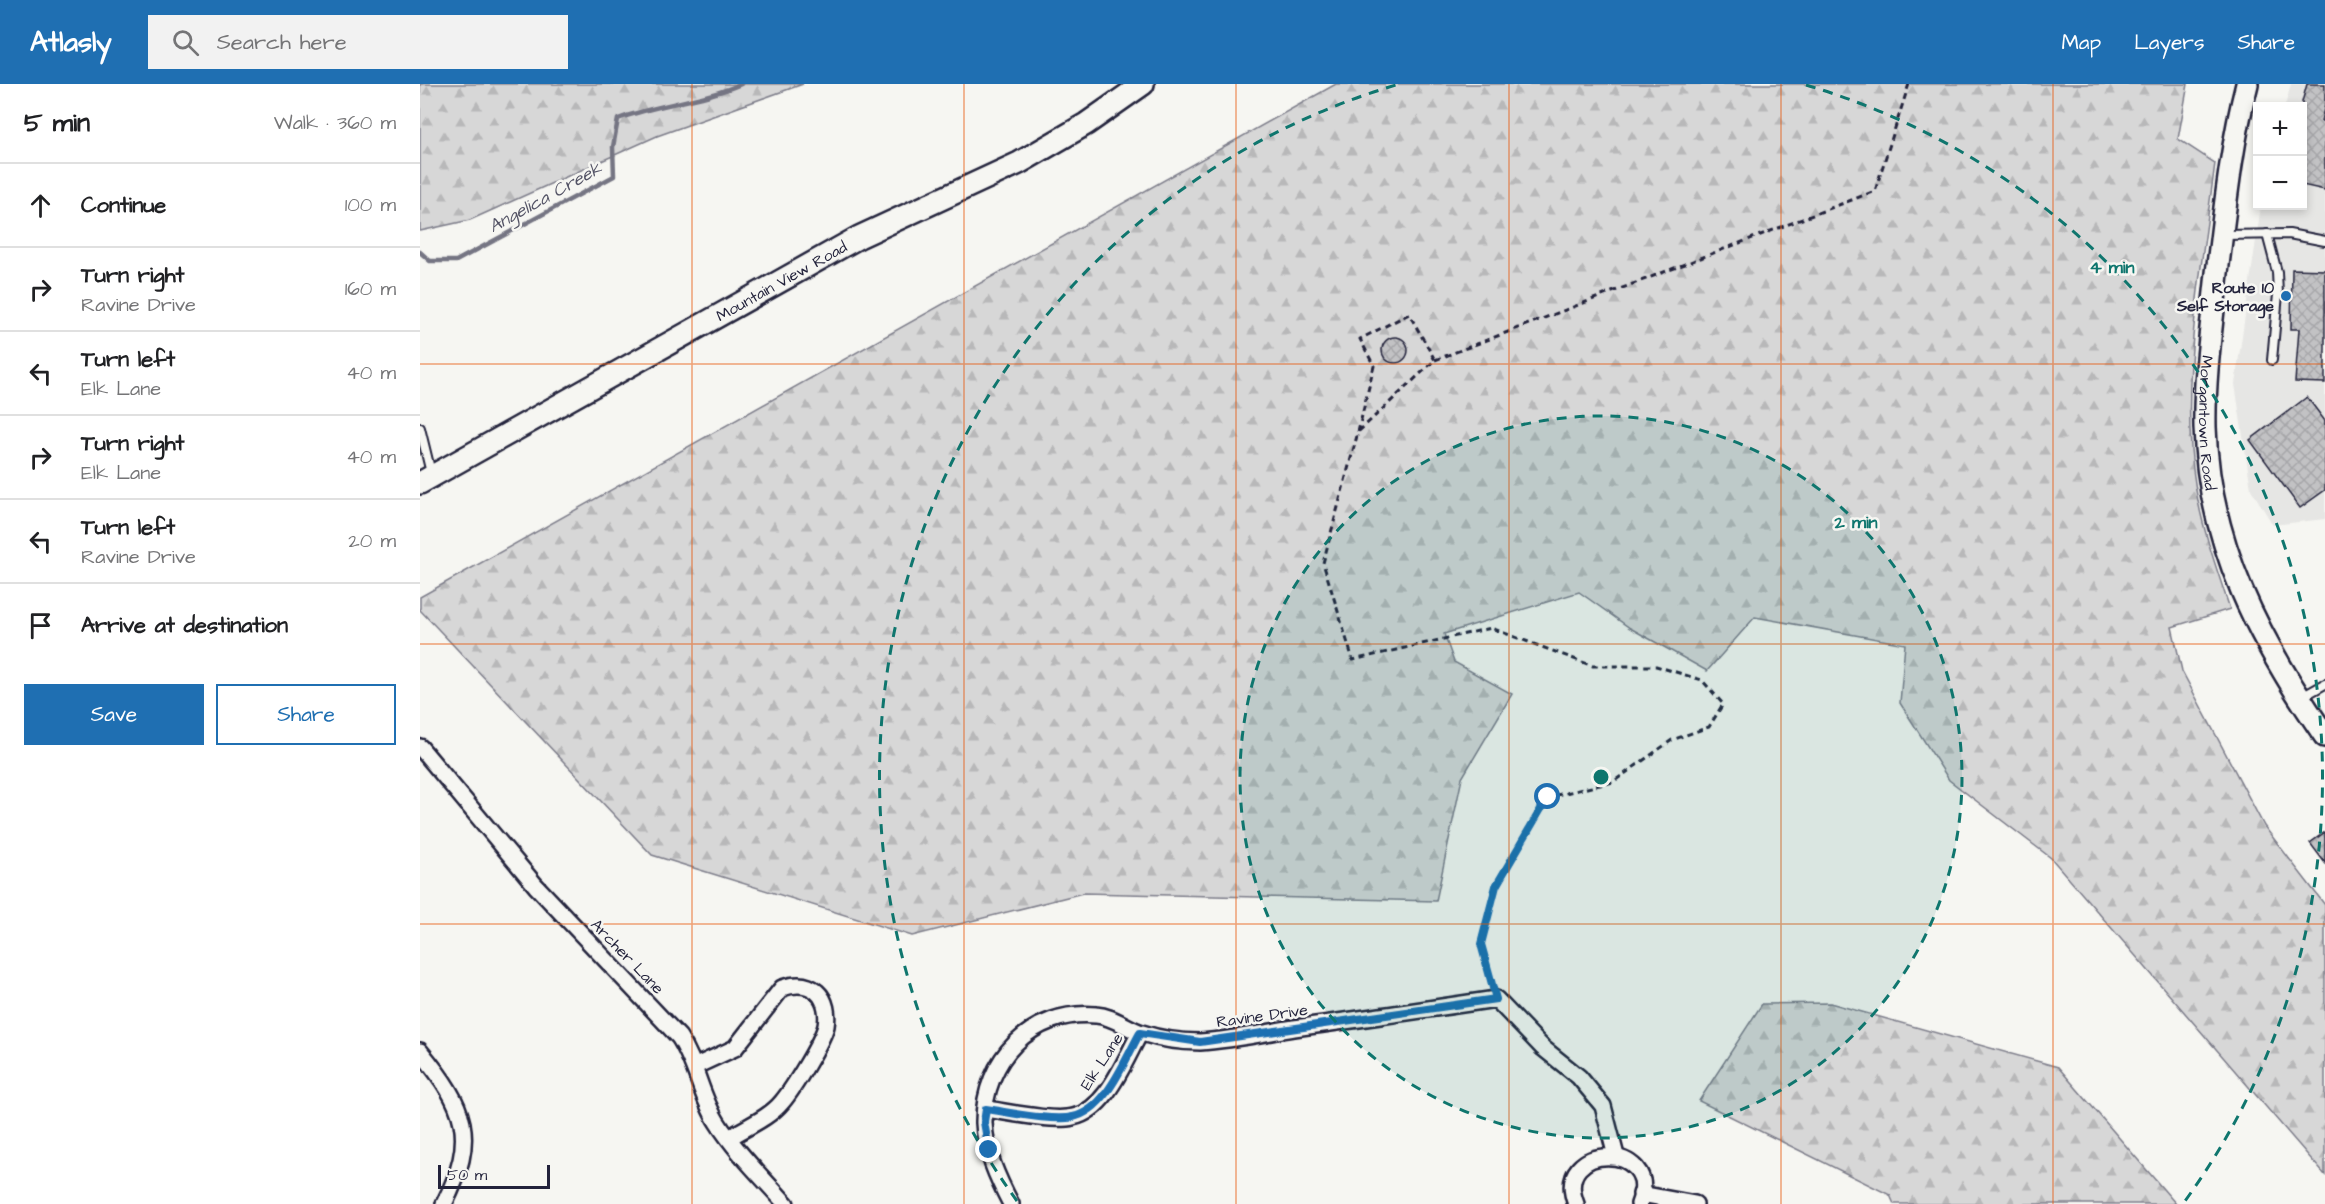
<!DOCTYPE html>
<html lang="en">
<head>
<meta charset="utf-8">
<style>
  body { margin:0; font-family:"Architects Daughter",sans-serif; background:#f2f2f2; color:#202124 }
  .controls { position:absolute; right:18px; top:18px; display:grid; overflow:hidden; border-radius:0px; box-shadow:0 3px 9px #0003 }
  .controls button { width:54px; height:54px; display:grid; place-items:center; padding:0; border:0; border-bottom:2px solid #e0e0e0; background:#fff; color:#202124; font:30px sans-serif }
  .scale { position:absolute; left:18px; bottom:15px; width:112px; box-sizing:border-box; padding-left:6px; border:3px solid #22223b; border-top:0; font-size:16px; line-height:21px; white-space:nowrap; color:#22223b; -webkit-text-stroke:4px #f6f6f2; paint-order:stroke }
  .stop { position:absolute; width:18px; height:18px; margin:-14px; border:4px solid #1f6fb2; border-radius:50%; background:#fff }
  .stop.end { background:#1f6fb2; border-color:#fff; box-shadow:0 2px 6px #0008 }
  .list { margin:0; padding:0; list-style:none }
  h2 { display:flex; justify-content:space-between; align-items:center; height:78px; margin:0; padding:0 24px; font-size:26px }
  h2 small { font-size:20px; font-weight:400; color:#757577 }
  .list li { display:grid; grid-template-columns:39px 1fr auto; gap:18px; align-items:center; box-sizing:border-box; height:84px; padding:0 24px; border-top:2px solid #e0e0e0 }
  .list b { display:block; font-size:22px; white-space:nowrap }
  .list p { margin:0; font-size:20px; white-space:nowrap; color:#757577 }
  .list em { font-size:20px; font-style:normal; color:#757577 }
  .actions { display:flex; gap:12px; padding:18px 24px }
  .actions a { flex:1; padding:14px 0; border:2px solid #1f6fb2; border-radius:0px; text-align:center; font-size:21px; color:#1f6fb2 }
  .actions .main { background:#1f6fb2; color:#fff }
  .icon { flex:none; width:33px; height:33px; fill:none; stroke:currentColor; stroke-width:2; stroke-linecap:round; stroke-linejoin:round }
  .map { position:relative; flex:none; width:1905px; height:1120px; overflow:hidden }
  header { display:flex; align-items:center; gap:36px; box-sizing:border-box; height:84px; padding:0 30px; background:#1f6fb2; color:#fff }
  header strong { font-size:28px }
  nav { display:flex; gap:33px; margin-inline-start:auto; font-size:21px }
  .search { width:420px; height:54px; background:#f2f2f2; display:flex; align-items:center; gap:15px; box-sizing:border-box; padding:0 21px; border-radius:0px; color:#757577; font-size:22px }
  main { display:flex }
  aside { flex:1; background:#fff }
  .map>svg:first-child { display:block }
  .built { fill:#e6e6e4 }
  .forest { fill:url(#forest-firs); stroke:#7c7c89; stroke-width:1.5 }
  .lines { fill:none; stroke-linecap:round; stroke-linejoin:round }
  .stream { stroke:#757583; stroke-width:4.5 }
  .building { fill:url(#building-cross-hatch); stroke:#22223b; stroke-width:1.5 }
  .lane-casing { stroke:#22223b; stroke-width:12 }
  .street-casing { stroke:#22223b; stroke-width:20 }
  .secondary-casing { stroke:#22223b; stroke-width:26 }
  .path { stroke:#22223b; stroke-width:3; stroke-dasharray:6 4.5; stroke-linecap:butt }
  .lane { stroke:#f6f6f2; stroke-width:8 }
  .street { stroke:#f6f6f2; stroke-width:15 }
  .secondary { stroke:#f6f6f2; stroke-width:21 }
  .route { stroke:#1f6fb2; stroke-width:8 }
  .grid { fill:none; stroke:#e8590c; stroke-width:1.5; stroke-opacity:0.55 }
  .ring { fill:none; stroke:#0f766e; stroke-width:3; stroke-dasharray:10 8 }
  .poi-dot { fill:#1f6fb2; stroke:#f6f6f2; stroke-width:2 }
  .labels { text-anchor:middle; stroke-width:5; stroke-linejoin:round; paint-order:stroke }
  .street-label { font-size:16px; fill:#22223b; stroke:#f6f6f2 }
  .poi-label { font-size:16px; font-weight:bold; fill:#22223b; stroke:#f6f6f2; text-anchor:end }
  .water-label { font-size:18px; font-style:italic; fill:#535365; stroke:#f6f6f2 }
  .centre { fill:#0f766e; stroke:#f6f6f2; stroke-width:3 }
  .ring-label { font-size:18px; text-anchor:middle; font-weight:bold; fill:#0f766e; stroke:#f6f6f2; stroke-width:5; stroke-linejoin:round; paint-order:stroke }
</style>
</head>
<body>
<header>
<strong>Atlasly</strong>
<div class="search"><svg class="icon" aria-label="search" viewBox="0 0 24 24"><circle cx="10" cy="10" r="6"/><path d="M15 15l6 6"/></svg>Search here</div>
<nav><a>Map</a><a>Layers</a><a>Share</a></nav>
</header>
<main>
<aside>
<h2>5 min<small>Walk · 360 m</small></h2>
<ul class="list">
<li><svg class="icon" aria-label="ahead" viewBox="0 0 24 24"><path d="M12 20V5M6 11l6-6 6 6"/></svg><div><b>Continue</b></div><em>100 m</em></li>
<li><svg class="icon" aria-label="right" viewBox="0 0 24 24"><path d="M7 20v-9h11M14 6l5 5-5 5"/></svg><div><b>Turn right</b><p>Ravine Drive</p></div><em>160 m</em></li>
<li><svg class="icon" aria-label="left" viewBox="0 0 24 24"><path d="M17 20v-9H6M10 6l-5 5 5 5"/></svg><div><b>Turn left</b><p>Elk Lane</p></div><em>40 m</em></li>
<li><svg class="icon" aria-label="right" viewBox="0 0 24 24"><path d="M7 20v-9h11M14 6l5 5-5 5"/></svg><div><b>Turn right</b><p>Elk Lane</p></div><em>40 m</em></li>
<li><svg class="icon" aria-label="left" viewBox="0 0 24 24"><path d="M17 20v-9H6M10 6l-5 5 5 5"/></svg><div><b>Turn left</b><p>Ravine Drive</p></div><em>20 m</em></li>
<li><svg class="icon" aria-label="arrive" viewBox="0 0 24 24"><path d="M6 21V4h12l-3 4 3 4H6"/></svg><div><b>Arrive at destination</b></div></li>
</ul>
<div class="actions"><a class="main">Save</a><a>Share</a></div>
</aside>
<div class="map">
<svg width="1905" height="1120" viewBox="0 0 1905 1120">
  <defs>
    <pattern id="forest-firs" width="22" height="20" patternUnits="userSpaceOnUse" patternTransform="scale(1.5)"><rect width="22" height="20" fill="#d7d7d7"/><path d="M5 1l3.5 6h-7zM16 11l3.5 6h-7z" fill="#b8b8b9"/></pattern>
    <pattern id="building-cross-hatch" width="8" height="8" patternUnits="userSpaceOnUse" patternTransform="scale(1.5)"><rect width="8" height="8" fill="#c2c2c4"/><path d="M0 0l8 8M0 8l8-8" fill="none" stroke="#a6a6a9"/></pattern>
  </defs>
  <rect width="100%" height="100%" fill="#f6f6f2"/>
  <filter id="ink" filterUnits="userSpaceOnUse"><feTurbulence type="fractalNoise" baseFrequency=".0167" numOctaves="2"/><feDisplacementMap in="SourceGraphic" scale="12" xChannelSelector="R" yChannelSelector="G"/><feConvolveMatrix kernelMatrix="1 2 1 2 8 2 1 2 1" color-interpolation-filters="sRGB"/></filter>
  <g filter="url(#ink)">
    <polygon class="built" points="1871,0 1905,0 1905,435 1853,441 1831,405 1815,300 1841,122 1882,122 1882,22 1865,22"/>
    <g class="forest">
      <polygon points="0,0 383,0 237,52 50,136 0,147"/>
      <path d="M916,0H1768L1758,55L1795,79C1782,184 1758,301 1776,406C1783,447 1797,486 1810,525L1752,543L1762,587L1844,742L1905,821V1091L1631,774L1529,696L1480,619L1485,560L1335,533L1287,587L1210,544L1159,508L1024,550L1034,578L1092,610L1042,694L1016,817L663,809L492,852L232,771L0,526V513Z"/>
      <polygon points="1410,919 1638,983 1756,1120 1474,1120 1470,1111 1279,1017 1342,920"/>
    </g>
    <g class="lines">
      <path class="stream" d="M0,168L10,177H36L194,92L193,63L198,35C238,20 282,17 321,0"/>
    </g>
    <g class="building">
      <polygon points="1887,0 1905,0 1905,21 1901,37 1905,37 1905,106 1882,101 1882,18"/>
      <polygon points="1872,185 1905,186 1905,299 1875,298 1879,245 1871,245"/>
      <circle cx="975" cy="266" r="13"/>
      <polygon points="1887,313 1905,337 1905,406 1880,424 1830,356"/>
      <polygon points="1905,748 1905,779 1890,759"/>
    </g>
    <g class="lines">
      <defs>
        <g id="lane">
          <polyline points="1847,150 1857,188 1858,210 1852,276"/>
          <polyline points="1803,151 1869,150 1905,157"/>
          <polyline points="0,344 11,389"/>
          <polyline points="1880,614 1905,600"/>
        </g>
        <g id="street">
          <path d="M0,663L116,802L259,953C277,980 280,1011 297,1038C316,1068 343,1094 366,1120"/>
          <path d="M0,967C46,1023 58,1053 24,1120"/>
          <path d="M276,982L315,964L362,904C374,900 387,899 397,908C406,916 408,930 406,942C402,958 373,1005 362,1018C349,1034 326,1043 309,1054"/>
          <path d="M566,1025C588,1028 633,1038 653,1033C687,1026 705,975 720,949"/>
          <polyline points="1221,1110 1275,1120"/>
          <path d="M591,1120C578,1095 565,1067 564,1039C563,976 612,925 676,931C693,932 706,944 722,949C740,955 761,958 780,958C811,956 844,949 874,944C942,935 1009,925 1076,915L1123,964L1159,993L1183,1022L1196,1072"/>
          <path d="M1156,1120C1131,1057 1244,1057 1219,1120"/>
        </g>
        <g id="secondary">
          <path id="s1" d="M1827,0C1811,62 1805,125 1797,189C1792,240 1784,291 1785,343C1788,460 1840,558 1905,652"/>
          <path id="s2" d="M0,399L439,153L599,79L666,40L723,0"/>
        </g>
      </defs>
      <use href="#lane" class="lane-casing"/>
      <use href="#street" class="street-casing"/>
      <use href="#secondary" class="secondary-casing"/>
      <g class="path">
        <polyline points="1015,276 1455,107 1489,0"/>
        <polyline points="938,348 954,282 940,255 989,230 1015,276 938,348 903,479 933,576 1071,544 1173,582 1236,582 1282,596 1303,620 1289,643 1252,656 1193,698 1128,713 1076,802 1061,860 1073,902"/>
      </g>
      <use href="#lane" class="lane"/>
      <use href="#street" class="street"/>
      <use href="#secondary" class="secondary"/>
    </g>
  </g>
  <g class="lines" filter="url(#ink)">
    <path class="route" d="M569,1066L564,1038L566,1025C588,1028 633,1038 653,1033C687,1026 705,975 720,949L780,958L1076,915L1061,860L1076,802L1128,713"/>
  </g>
  <path class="grid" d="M272,0V1120M544,0V1120M816,0V1120M1089,0V1120M1361,0V1120M1633,0V1120M0,280H1905M0,560H1905M0,840H1905"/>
  <circle cx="1181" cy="693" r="361" fill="#0f766e" fill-opacity=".12"/>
  <g class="ring">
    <circle cx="1181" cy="693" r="361"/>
    <path d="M597 1117A722 722 0 0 1 976 1M1386 1A722 722 0 0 1 1765 1117"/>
  </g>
  <circle class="poi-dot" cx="1866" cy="212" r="6"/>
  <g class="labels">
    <g class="street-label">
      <text dy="6" stroke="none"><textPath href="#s2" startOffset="414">Mountain View Road</textPath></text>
      <text dy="6" stroke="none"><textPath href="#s1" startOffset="342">Morgantown Road</textPath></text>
      <text transform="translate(208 872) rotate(46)" y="6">Archer Lane</text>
      <text transform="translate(842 931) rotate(-8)" y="6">Ravine Drive</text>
      <text transform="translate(681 977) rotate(-57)" y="6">Elk Lane</text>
    </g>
    <g class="poi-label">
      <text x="1854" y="209">Route 10<tspan x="1854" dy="18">Self Storage</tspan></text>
    </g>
    <g class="water-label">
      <text transform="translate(125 113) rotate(-29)" y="6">Angelica Creek</text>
    </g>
  </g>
  <circle cx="1181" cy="693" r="9" class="centre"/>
  <g class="ring-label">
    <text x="1692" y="189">4 min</text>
    <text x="1436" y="444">2 min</text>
  </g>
</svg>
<div class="controls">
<button>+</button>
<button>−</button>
</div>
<div class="scale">50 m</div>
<div class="stop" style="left:1128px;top:713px"></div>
<div class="stop end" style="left:569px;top:1066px"></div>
</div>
</main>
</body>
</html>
